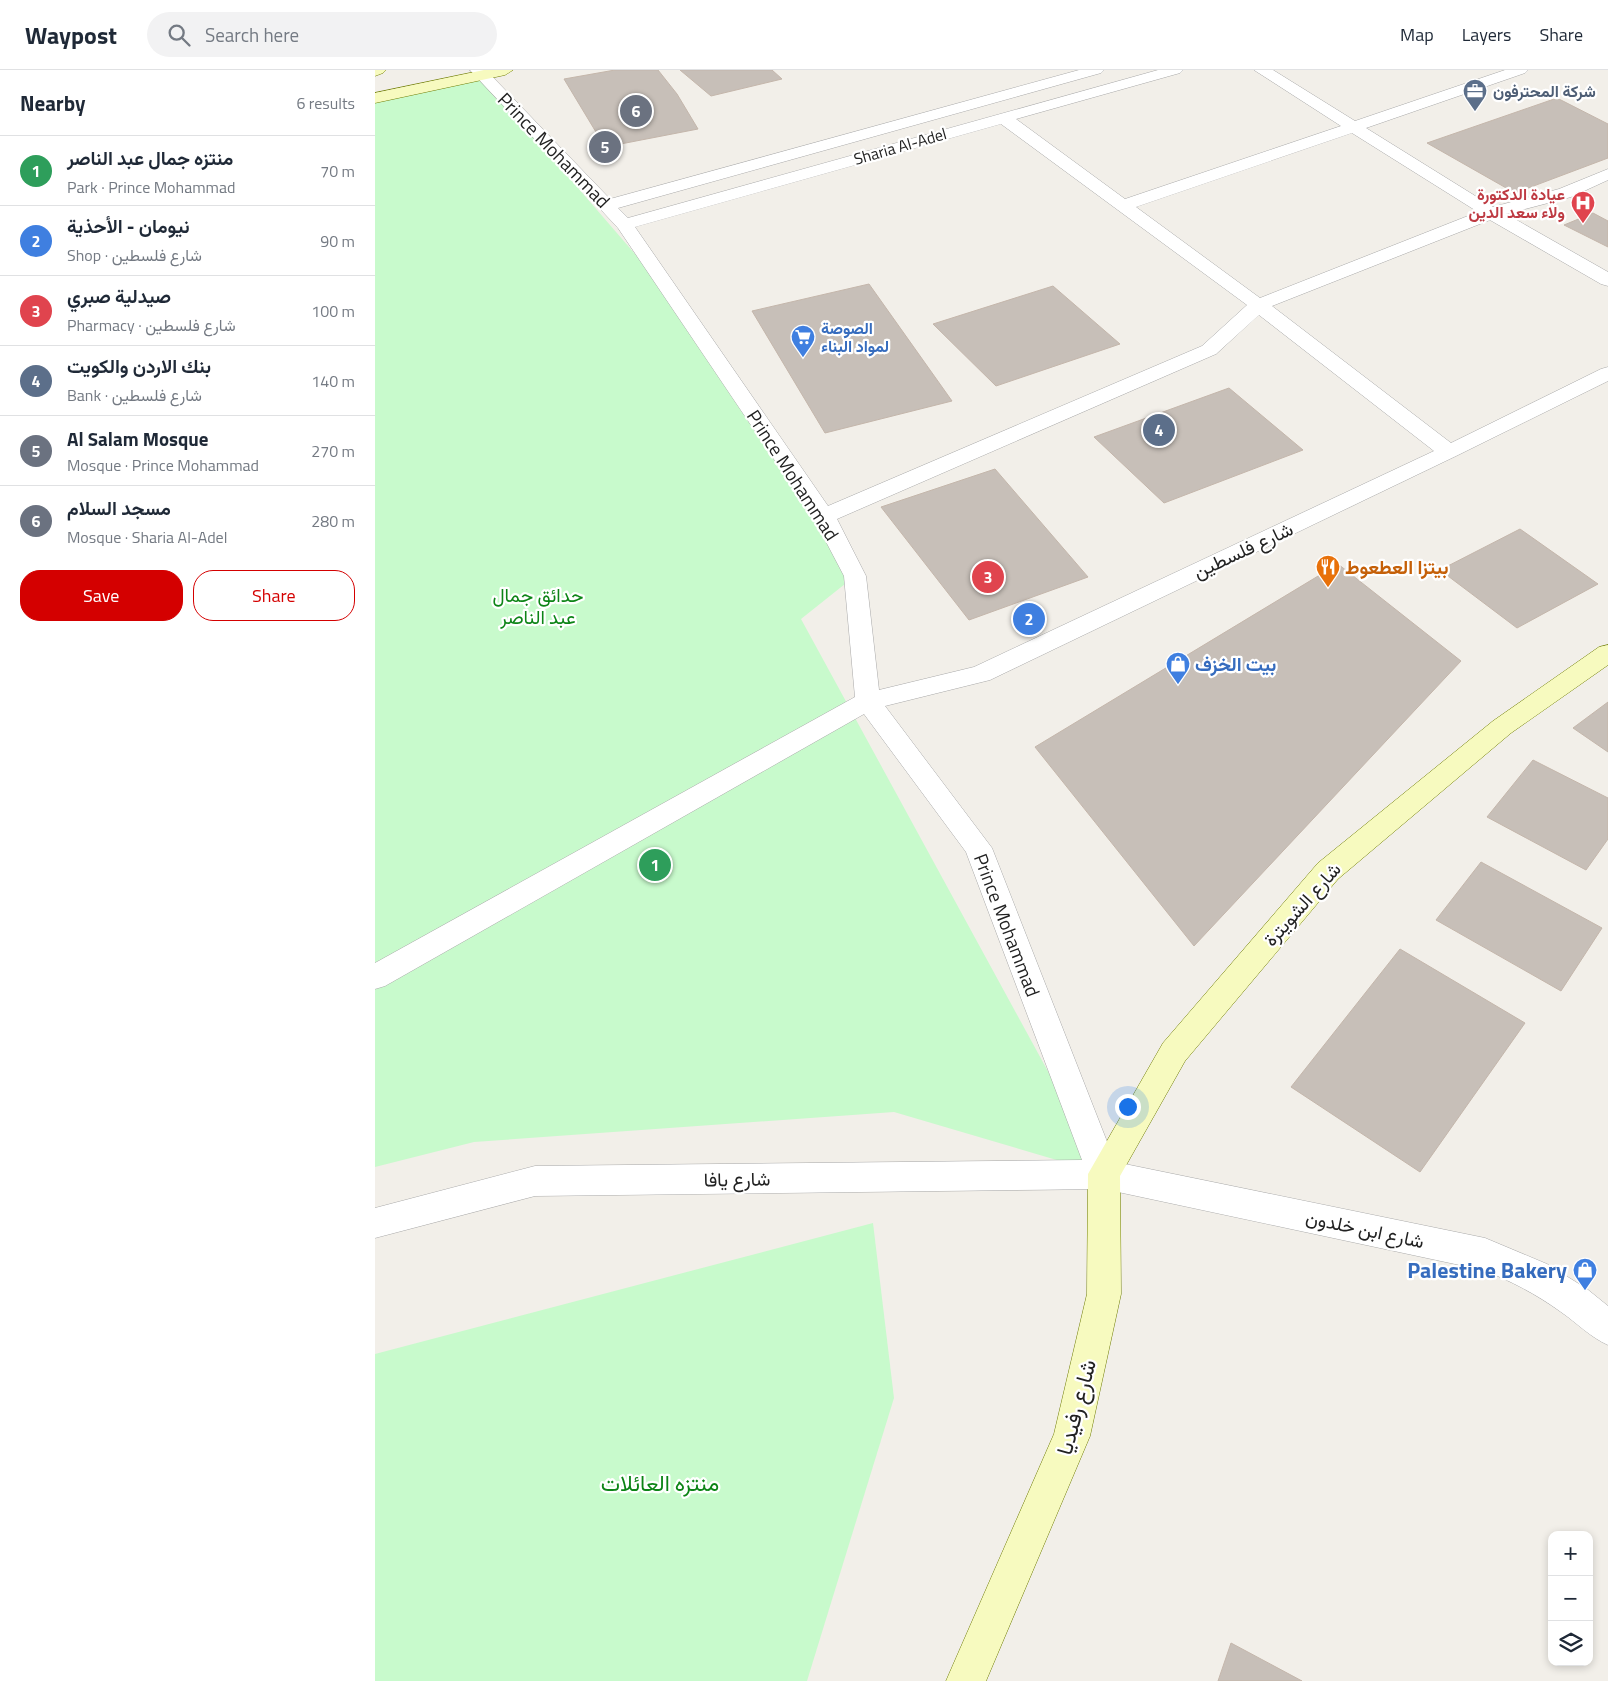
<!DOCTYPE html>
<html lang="en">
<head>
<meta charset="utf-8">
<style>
  body { margin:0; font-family:"Titillium Web",Vazirmatn,sans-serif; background:#f2f2f3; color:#1f2937 }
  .controls { position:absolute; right:15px; bottom:15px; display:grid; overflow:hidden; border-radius:10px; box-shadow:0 2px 8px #0003 }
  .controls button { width:45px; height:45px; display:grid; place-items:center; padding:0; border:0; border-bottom:1px solid #e0e1e3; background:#fff; color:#1f2937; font:25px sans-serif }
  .you { position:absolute; left:752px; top:1036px; width:18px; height:18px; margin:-12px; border:4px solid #fff; border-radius:50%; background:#1a73e8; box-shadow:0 0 0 8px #1a73e833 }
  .badge { display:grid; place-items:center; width:32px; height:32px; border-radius:50%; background:#d40000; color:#fff; font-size:16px; font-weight:700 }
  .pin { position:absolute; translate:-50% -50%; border:2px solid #fff; box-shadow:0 1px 5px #0006 }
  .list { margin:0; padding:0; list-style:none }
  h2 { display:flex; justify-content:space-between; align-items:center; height:65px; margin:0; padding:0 20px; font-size:21px }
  h2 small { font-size:16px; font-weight:400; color:#747a83 }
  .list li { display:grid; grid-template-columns:32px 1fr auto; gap:15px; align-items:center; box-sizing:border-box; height:70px; padding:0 20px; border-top:1px solid #e0e1e3 }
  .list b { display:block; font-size:19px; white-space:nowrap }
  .list p { margin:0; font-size:16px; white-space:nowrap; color:#747a83 }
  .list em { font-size:16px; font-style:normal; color:#747a83 }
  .actions { display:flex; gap:10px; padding:15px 20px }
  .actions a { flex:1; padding:11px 0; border:1px solid #d40000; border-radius:20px; text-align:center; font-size:18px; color:#d40000 }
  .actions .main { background:#d40000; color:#fff }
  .icon { flex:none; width:28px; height:28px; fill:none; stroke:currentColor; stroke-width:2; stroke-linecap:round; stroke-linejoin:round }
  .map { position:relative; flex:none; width:1233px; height:1611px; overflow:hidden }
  header { display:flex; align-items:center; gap:30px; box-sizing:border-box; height:70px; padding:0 25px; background:#fff; border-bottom:1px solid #e0e1e3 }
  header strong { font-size:24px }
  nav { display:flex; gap:28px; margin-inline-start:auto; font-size:18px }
  .search { width:350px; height:45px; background:#f2f2f3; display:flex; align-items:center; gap:12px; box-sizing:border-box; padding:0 18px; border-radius:28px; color:#747a83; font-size:19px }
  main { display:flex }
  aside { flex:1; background:#fff }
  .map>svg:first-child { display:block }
  .park { fill:#c8facc }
  .building { fill:#c7bfb8; stroke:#c4b6ab }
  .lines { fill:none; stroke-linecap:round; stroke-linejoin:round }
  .street-casing { stroke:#a9a9a9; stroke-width:1 }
  .secondary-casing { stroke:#707d05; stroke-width:1 }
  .street { fill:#fff; fill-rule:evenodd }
  .secondary { fill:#f7fabf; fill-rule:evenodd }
  .labels { text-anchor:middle; stroke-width:4.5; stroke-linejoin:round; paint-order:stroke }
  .far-service-label { font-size:16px; font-weight:bold; fill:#4e5e75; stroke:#fff; text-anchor:start }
  .far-street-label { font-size:16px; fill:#222; stroke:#fff }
  .far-health-label { font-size:16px; font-weight:bold; fill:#be3a42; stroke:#fff; text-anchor:end }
  .far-shop-label { font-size:16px; font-weight:bold; fill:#366cbe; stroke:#fff; text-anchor:start }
  .street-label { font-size:19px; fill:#222; stroke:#fff }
  .food-label { font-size:19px; font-weight:bold; fill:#c56008; stroke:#fff; text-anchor:start }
  .park-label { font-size:19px; fill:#0c8416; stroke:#fff }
  .shop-label { font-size:19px; font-weight:bold; fill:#366cbe; stroke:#fff; text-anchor:start }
  .near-shop-label { font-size:22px; font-weight:bold; fill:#366cbe; stroke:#fff; text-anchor:end }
  .near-street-label { font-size:22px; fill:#222; stroke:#fff }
  .near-park-label { font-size:22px; fill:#0c8416; stroke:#fff }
</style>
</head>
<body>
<header>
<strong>Waypost</strong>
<div class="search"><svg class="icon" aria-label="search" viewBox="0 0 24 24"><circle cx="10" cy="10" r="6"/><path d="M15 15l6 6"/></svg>Search here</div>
<nav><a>Map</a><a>Layers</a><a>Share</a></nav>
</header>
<main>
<aside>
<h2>Nearby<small>6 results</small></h2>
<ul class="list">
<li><span class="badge" style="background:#2e9e5b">1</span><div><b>منتزه جمال عبد الناصر</b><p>Park · Prince Mohammad</p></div><em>70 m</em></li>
<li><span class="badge" style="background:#3f7fe0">2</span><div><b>نيومان - الأحذية</b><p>Shop · شارع فلسطين</p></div><em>90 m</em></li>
<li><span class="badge" style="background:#e0444e">3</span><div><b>صيدلية صبري</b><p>Pharmacy · شارع فلسطين</p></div><em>100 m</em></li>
<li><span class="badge" style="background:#5c6f8a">4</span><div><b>بنك الاردن والكويت</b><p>Bank · شارع فلسطين</p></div><em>140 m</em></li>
<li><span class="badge" style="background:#6b7280">5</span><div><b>Al Salam Mosque</b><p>Mosque · Prince Mohammad</p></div><em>270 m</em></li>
<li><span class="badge" style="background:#6b7280">6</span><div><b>مسجد السلام</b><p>Mosque · Sharia Al-Adel</p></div><em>280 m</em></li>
</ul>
<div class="actions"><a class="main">Save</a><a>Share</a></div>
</aside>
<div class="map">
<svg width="1233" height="1611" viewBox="0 0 1233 1611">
  <rect width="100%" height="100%" fill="#f2efe9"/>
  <g class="park">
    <polygon points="107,7 305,236 480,506 426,549 729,1104 519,1042 99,1072 0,1097 0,25"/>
    <polygon points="498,1153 519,1328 432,1611 0,1611 0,1284"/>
  </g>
  <g class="building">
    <polygon points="240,0 283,0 302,24 323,59 230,77 189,9"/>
    <polygon points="305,0 397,0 407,9 336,26"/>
    <polygon points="1182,28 1233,54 1233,88 1140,123 1052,73"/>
    <polygon points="1218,143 1233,151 1233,177 1189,155"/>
    <polygon points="494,214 577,331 450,363 377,241"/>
    <polygon points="678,216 745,274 621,316 558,254"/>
    <polygon points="854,318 928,380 789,433 719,367"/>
    <polygon points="620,399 713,507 594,550 506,437"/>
    <polygon points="1145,459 1223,514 1142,558 1065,500"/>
    <polygon points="963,494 1086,591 819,876 660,677"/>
    <polygon points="1233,632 1233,682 1198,658"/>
    <polygon points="1158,690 1233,728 1233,769 1211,800 1112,747"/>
    <polygon points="1106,792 1227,858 1186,921 1061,850"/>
    <polygon points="1025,879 1150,953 1045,1102 916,1017"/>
    <polygon points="856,1573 927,1611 843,1611"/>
  </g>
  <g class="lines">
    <defs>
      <path id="street" d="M95,0H111L235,129L704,0H729L726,3L243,138L253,148L783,0H808L805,3L641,49L750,129L966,56L879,0H898L980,51L1130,0H1153L1150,3L991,58L1118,137L1184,119L1233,99V110L1196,127L1131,144L1233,202V216L1226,214L1115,150L897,236L1076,373L1226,299L1233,297V311L1081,386L615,610L510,636L617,778L740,1092L1110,1168L1172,1194L1212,1219L1233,1236V1275C1215,1267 1202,1253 1186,1242C1161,1224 1136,1211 1108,1200L729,1119L160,1126L0,1168V1138L160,1096L707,1090L591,782L489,644L10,916L0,919V893L480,627L469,506L438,447L243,158ZM626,54L872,235L827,276L453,436L260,157ZM977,63L1103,142L885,228L761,137ZM884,245L1059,381L599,597L504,620L491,506L462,449L841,284Z"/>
      <g id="secondary">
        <polygon points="0,0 11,0 8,3 0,6"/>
        <polygon points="109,0 138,0 130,5 0,33 0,23"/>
        <polygon points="1233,575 1233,595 1136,663 963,809 810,991 745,1106 746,1224 715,1366 611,1611 571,1611 679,1364 712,1224 713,1104 788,973 943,793 1118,651 1224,577"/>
      </g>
    </defs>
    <use href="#street" class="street-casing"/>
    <use href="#secondary" class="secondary-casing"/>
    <use href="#street" class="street"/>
    <use href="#secondary" class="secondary"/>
  </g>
  <defs>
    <symbol id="office-pin" viewBox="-11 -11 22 30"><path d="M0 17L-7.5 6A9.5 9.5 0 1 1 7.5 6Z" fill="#5c6f8a" stroke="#fff"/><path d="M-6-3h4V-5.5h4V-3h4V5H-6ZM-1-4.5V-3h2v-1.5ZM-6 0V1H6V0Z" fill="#fff"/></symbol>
    <symbol id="hospital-pin" viewBox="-11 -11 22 30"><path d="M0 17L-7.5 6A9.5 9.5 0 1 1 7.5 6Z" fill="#e0444e" stroke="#fff"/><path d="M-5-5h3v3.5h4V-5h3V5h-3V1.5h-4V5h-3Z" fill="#fff"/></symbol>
    <symbol id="supermarket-pin" viewBox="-11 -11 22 30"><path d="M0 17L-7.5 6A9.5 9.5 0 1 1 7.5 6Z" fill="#3f7fe0" stroke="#fff"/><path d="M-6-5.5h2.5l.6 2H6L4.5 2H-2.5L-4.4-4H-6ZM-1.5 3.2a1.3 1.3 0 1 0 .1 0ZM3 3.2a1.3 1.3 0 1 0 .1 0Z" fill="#fff"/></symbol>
    <symbol id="restaurant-pin" viewBox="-11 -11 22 30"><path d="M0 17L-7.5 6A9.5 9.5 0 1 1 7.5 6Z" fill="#e8710a" stroke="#fff"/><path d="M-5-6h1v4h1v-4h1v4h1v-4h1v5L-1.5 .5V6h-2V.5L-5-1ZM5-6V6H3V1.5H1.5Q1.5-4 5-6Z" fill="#fff"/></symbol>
    <symbol id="shop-pin" viewBox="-11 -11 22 30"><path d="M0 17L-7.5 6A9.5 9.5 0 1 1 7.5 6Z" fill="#3f7fe0" stroke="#fff"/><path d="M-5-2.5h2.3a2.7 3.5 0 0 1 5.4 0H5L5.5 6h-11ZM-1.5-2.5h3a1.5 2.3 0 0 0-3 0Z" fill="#fff"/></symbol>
  </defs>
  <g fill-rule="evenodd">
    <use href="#office-pin" x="1086" y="7" width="28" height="38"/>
    <use href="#hospital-pin" x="1194" y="119" width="28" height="38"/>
    <use href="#supermarket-pin" x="414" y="253" width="28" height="38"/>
    <use href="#restaurant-pin" x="939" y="483" width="28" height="38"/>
    <use href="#shop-pin" x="789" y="580" width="28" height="38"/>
    <use href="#shop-pin" x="1196" y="1186" width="28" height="38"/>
  </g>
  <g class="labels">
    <g class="far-service-label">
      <text x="1118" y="27">شركة المحترفون</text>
    </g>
    <g class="far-street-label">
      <text transform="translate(525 76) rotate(-16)" y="6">Sharia Al-Adel</text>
    </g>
    <g class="far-health-label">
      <text x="1190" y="130">عيادة الدكتورة<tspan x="1190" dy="18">ولاء سعد الدين</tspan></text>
    </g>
    <g class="far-shop-label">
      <text x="446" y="264">الصوصة<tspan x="446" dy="18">لمواد البناء</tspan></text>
    </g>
    <g class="street-label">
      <text transform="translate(179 80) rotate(46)" y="7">Prince Mohammad</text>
      <text transform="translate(418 405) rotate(57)" y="7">Prince Mohammad</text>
      <text transform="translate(868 480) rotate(-25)" y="7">شارع فلسطين</text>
      <text transform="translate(927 834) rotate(-48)" y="7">شارع الشويترة</text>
      <text transform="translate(632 855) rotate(69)" y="7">Prince Mohammad</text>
      <text transform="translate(362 1109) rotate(-1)" y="7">شارع يافا</text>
      <text transform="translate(990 1159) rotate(12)" y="7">شارع ابن خلدون</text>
    </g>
    <g class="food-label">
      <text x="970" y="504">بيتزا العطعوط</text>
    </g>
    <g class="park-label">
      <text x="163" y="532">حدائق جمال<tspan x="163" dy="22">عبد الناصر</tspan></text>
    </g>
    <g class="shop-label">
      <text x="820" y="601">بيت الخزف</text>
    </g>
    <g class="near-shop-label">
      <text x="1192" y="1208">Palestine Bakery</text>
    </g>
    <g class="near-street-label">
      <text transform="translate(701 1337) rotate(-75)" y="8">شارع رفيديا</text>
    </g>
    <g class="near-park-label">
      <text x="285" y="1421">منتزه العائلات</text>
    </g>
  </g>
</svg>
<div class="controls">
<button>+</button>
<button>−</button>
<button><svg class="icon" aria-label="layers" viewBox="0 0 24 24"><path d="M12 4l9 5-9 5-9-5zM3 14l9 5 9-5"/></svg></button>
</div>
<div class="you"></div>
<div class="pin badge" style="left:280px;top:795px;background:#2e9e5b">1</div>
<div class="pin badge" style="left:654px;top:549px;background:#3f7fe0">2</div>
<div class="pin badge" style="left:613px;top:507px;background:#e0444e">3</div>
<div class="pin badge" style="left:784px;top:360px;background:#5c6f8a">4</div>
<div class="pin badge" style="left:230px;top:77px;background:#6b7280">5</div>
<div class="pin badge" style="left:261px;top:41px;background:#6b7280">6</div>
</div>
</main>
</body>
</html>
